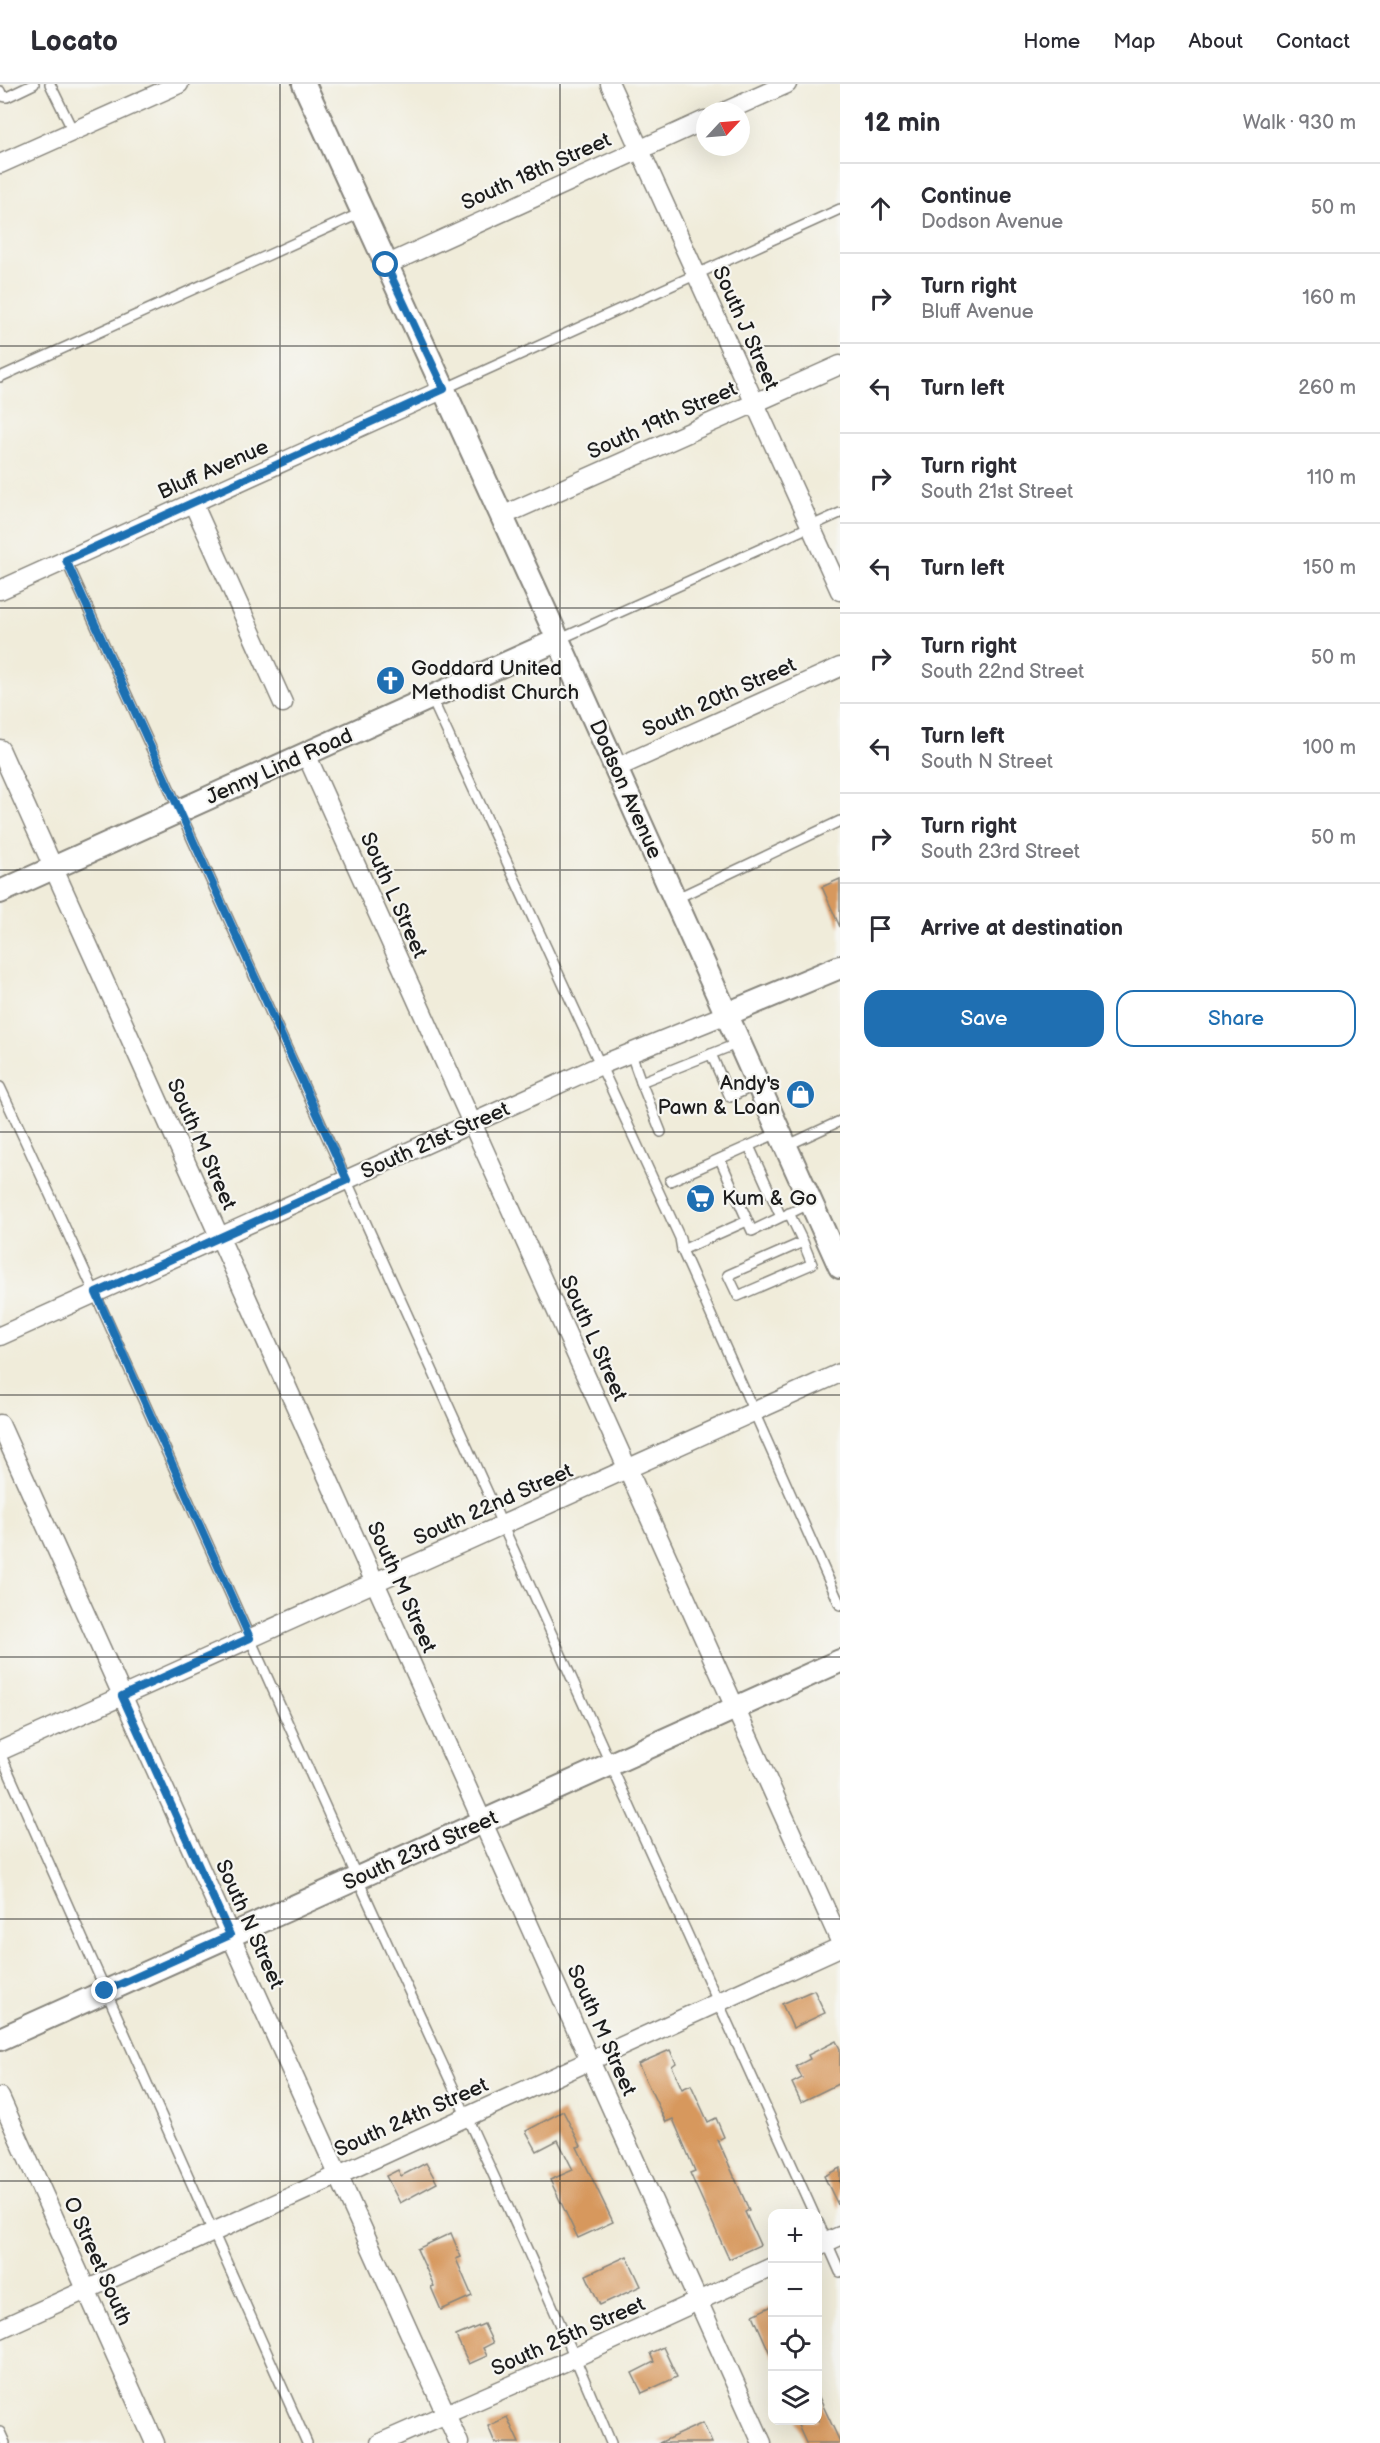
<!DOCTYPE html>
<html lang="en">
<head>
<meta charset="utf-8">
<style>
  body { margin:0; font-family:"Balsamiq Sans",sans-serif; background:#f2f2f3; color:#2b2b33 }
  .controls { position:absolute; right:18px; bottom:18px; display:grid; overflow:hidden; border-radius:12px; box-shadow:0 6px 24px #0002 }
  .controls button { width:54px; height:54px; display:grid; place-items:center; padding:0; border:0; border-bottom:2px solid #e1e1e2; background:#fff; color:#2b2b33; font:30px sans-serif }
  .compass { position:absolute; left:696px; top:18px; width:54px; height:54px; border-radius:50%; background:#fff; box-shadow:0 6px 24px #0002; rotate:64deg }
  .stop { position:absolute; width:18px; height:18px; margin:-14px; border:4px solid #1f6fb2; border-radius:50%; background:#fff }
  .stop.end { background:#1f6fb2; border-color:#fff; box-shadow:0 2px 6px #0008 }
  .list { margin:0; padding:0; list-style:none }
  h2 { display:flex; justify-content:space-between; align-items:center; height:78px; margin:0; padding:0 24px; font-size:26px }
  h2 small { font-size:20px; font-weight:400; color:#7c7c81 }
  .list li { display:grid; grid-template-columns:39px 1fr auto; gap:18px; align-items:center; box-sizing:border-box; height:90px; padding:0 24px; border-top:2px solid #e1e1e2 }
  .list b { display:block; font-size:22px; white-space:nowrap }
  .list p { margin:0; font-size:20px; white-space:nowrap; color:#7c7c81 }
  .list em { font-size:20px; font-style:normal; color:#7c7c81 }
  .actions { display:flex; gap:12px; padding:18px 24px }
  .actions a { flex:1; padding:14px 0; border:2px solid #1f6fb2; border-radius:18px; text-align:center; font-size:21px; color:#1f6fb2 }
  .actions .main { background:#1f6fb2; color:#fff }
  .icon { flex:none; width:33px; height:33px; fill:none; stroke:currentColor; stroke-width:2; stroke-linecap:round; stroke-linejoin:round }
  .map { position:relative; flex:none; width:840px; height:2359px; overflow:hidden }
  header { display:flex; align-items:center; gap:36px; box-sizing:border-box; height:84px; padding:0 30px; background:#fff; border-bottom:2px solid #e1e1e2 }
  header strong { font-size:28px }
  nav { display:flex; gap:33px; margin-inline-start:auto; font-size:21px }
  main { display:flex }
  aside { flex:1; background:#fff }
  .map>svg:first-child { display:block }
  .building { fill:#d7985d }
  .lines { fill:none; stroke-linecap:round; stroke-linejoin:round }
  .service-casing { stroke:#86847b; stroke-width:12 }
  .minor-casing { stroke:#86847b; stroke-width:21 }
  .tertiary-casing { stroke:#86847b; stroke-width:26 }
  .service { stroke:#fff; stroke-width:9 }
  .minor { stroke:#fff; stroke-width:18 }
  .tertiary { stroke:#fff; stroke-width:22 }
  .route { stroke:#1f6fb2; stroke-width:8 }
  .grid { fill:none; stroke:#1c1c1c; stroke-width:1.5; stroke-opacity:0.55 }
  .labels { text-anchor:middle; stroke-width:4.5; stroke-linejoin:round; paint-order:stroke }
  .street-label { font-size:21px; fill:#1c1c1c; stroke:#f6f6f2 }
  .poi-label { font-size:21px; fill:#1c1c1c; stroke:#f6f6f2; text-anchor:start }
</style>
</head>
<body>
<header>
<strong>Locato</strong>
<nav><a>Home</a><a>Map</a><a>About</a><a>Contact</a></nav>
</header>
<main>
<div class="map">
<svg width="840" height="2359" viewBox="0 0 840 2359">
  <rect width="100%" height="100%" fill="#f6f6f2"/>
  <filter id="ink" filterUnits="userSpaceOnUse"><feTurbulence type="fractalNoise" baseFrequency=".0167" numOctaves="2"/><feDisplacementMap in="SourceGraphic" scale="12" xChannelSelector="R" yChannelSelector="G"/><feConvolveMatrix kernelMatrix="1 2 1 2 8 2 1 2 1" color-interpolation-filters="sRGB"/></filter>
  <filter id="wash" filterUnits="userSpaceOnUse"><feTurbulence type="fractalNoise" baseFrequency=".008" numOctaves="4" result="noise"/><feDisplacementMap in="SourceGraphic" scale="24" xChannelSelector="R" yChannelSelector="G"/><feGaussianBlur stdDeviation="1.35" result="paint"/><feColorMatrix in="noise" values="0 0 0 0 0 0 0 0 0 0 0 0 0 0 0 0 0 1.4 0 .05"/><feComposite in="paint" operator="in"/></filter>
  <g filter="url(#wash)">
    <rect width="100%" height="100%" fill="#f0ecda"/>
    <g id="blocks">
      <g class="building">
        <polygon points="840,795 840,843 822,803"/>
        <polygon points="814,1906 825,1929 793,1944 782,1920"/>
        <polygon points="836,1957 840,1965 840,1999 801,2018 792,1999 802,1994 796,1982 810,1975 808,1971"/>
        <polygon points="670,1966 676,1979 672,1982 682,2005 691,2001 708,2038 716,2034 724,2053 718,2056 749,2126 745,2128 760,2161 729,2175 690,2089 695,2087 673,2035 666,2038 638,1980"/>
        <polygon points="563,2027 581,2062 577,2063 613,2138 578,2154 550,2096 573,2086 558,2056 537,2067 526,2047"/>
        <polygon points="426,2079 437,2099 400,2119 386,2092 398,2086 401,2092"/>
        <polygon points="840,2084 840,2125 824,2092"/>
        <polygon points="451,2149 461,2173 456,2175 472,2212 441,2226 431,2203 434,2202 417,2165"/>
        <polygon points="627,2172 641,2202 600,2221 586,2191"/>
        <polygon points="772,2222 772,2274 753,2231"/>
        <polygon points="484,2240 493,2259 483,2264 487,2272 469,2280 456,2252"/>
        <polygon points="663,2263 677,2293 642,2309 632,2289 654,2278 650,2269"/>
        <polygon points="818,2311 840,2358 840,2359 806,2359 796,2337 818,2337"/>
        <polygon points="507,2333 519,2359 495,2359 488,2342"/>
        <polygon points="703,2339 712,2359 659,2359"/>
      </g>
    </g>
  </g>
  <g filter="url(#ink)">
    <use href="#blocks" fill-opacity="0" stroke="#86847b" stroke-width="1.5"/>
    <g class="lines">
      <defs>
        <g id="service">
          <polyline points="50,0 73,47"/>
          <polyline points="0,7 2,12 7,13 34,0"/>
          <polyline points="0,293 363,128"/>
          <polyline points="444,305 840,125"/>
          <polyline points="66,476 814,2130"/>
          <polyline points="558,556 840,429"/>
          <polyline points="431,613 680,1154 682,1166 840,1521"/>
          <polyline points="675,815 840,737"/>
          <polyline points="631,970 641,998"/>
          <polyline points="711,970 739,959"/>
          <path d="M0,1003C123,1265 238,1530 357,1793C442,1982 532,2168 611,2359"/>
          <polyline points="661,1048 641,998 711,970 730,1013 758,1000"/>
          <polyline points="786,1062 840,1037"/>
          <polyline points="720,1075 752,1147 781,1133 749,1062"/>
          <polyline points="670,1097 780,1048"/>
          <polyline points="789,1129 803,1158 728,1191 738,1212 812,1180 803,1158"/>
          <polyline points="784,1132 811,1119"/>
          <polyline points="682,1166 747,1137"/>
          <polyline points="0,1669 307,2359"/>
          <polyline points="818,2138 840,2188"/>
          <polyline points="0,2348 5,2359"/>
        </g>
        <g id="minor">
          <polyline points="610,0 840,507"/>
          <polyline points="726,27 787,0"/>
          <polyline points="0,80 179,0"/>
          <polyline points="386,181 705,36"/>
          <polyline points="193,419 283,619"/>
          <polyline points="502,432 840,281"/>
          <polyline points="0,506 444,305"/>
          <polyline points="0,665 762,2359"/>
          <polyline points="306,670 840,1857"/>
          <polyline points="616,684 840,583"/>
          <polyline points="0,1252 601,981 727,930"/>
          <polyline points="0,1340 459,2359"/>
          <polyline points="0,1667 840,1289"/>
          <polyline points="0,2013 155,2359"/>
          <polyline points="818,2162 840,2152"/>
          <polyline points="0,2245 840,1863"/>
          <polyline points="380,2359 576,2273 772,2183"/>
        </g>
        <g id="tertiary">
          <polyline points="304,0 547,531 840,1183"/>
          <polyline points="0,808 558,556"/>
          <polyline points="727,930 840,883"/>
          <polyline points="0,1955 840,1577"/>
        </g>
      </defs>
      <use href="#service" class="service-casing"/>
      <use href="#minor" class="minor-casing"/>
      <use href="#tertiary" class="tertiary-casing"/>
      <use href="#service" class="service"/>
      <use href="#minor" class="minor"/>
      <use href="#tertiary" class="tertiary"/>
    </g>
  </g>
  <g class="lines" filter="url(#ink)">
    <polyline class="route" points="105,1907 230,1851 122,1612 250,1554 96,1209 347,1096 66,476 444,305 386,181"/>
  </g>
  <path class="grid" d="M280,0V2359M560,0V2359M0,262H840M0,524H840M0,786H840M0,1048H840M0,1311H840M0,1573H840M0,1835H840M0,2097H840"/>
  <defs>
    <symbol id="church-disc" viewBox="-11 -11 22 22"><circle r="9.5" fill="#1f6fb2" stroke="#f6f6f2"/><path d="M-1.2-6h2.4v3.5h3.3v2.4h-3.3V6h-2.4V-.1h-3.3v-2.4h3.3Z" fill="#fff"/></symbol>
    <symbol id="shop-disc" viewBox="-11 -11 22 22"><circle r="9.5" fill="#1f6fb2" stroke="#f6f6f2"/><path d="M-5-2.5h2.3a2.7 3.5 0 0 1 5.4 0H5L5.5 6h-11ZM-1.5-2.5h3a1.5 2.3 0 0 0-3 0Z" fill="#fff"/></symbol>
    <symbol id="supermarket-disc" viewBox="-11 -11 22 22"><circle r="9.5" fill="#1f6fb2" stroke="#f6f6f2"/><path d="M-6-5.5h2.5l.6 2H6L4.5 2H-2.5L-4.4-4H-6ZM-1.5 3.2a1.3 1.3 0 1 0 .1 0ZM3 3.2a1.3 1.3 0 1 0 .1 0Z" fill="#fff"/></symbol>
  </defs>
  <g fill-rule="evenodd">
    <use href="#church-disc" x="374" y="580" width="33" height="33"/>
    <use href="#shop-disc" x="784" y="994" width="33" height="33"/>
    <use href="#supermarket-disc" x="684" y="1098" width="33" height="33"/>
  </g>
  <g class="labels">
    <g class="street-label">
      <text transform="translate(536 87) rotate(-24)" y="7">South 18th Street</text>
      <text transform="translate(746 244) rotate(66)" y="7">South J Street</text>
      <text transform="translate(662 336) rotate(-24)" y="7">South 19th Street</text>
      <text transform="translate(213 385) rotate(-24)" y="7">Bluff Avenue</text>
      <text transform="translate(719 613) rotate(-24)" y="7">South 20th Street</text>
      <text transform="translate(279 682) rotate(-24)" y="7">Jenny Lind Road</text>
      <text transform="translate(626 705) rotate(66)" y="7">Dodson Avenue</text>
      <text transform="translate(394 811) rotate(66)" y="7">South L Street</text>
      <text transform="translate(435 1056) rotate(-24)" y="7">South 21st Street</text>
      <text transform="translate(202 1060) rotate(66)" y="7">South M Street</text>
      <text transform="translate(594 1254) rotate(66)" y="7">South L Street</text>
      <text transform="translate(493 1420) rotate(-24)" y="7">South 22nd Street</text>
      <text transform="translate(402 1503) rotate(66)" y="7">South M Street</text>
      <text transform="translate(420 1766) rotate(-24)" y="7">South 23rd Street</text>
      <text transform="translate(250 1840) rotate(66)" y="7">South N Street</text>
      <text transform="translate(602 1946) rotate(66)" y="7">South M Street</text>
      <text transform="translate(411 2033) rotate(-24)" y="7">South 24th Street</text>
      <text transform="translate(98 2177) rotate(66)" y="7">O Street South</text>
      <text transform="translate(568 2252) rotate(-24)" y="7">South 25th Street</text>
    </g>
    <g class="poi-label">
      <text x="411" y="591">Goddard United<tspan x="411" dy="24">Methodist Church</tspan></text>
      <text x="780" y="1006" text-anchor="end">Andy's<tspan x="780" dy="24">Pawn &amp; Loan</tspan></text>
      <text x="722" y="1121">Kum &amp; Go</text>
    </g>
  </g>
</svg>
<div class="controls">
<button>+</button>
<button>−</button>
<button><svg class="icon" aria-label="locate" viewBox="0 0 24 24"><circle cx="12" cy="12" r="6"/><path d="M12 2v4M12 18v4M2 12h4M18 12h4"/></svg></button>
<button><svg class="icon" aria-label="layers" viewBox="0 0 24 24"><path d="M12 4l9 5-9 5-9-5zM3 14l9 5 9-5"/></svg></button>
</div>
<svg class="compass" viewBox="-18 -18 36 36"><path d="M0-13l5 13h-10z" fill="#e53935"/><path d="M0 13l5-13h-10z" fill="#7c7c81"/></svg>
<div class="stop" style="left:386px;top:181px"></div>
<div class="stop end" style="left:105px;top:1907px"></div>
</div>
<aside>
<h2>12 min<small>Walk · 930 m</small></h2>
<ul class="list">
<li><svg class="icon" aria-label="ahead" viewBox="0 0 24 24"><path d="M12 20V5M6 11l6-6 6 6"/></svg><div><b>Continue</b><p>Dodson Avenue</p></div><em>50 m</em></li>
<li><svg class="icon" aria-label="right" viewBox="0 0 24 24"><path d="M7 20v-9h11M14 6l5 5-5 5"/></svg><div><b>Turn right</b><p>Bluff Avenue</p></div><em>160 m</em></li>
<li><svg class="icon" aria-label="left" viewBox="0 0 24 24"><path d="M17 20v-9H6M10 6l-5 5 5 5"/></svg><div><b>Turn left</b></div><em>260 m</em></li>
<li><svg class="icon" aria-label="right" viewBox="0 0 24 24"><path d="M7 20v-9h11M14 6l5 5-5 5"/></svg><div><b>Turn right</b><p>South 21st Street</p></div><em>110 m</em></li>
<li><svg class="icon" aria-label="left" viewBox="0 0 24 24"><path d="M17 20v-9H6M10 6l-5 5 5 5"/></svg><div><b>Turn left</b></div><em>150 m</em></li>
<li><svg class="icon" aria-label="right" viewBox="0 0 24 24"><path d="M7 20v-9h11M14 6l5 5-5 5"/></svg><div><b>Turn right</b><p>South 22nd Street</p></div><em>50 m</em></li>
<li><svg class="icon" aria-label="left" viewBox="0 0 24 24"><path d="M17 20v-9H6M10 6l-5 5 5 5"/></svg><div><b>Turn left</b><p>South N Street</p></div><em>100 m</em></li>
<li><svg class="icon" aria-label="right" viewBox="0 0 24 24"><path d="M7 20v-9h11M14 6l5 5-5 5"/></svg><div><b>Turn right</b><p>South 23rd Street</p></div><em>50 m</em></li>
<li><svg class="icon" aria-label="arrive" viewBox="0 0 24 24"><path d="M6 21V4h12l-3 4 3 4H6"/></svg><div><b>Arrive at destination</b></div></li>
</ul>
<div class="actions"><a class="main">Save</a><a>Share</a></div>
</aside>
</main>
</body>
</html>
